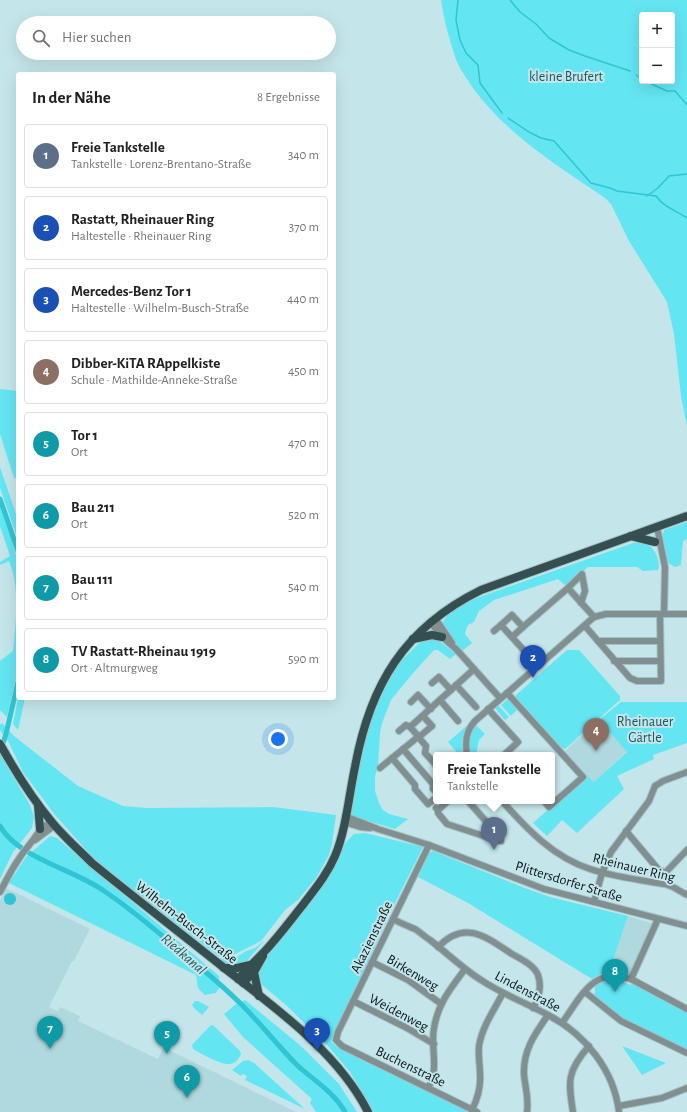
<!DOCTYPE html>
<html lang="de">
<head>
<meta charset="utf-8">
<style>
  body { margin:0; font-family:"Alegreya Sans",sans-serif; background:#f2f2f2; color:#202124 }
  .controls { position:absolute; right:12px; top:12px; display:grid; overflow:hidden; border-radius:4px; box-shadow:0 4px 16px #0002 }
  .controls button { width:36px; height:36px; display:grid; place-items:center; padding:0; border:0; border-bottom:1px solid #e0e0e0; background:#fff; color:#202124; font:20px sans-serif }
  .you { position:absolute; left:278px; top:739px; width:14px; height:14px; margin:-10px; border:3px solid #fff; border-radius:50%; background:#1a73e8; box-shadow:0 0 0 6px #1a73e833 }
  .badge { display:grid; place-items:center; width:26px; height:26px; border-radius:50%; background:#2563eb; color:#fff; font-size:13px; font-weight:700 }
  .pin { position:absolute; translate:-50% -33px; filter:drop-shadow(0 1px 2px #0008) }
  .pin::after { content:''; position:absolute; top:21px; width:14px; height:12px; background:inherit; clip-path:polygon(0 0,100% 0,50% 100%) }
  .popup { position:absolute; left:433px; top:752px; width:122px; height:52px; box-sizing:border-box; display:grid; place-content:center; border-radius:4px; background:#fff; filter:drop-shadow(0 1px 3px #0005); font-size:13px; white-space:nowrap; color:#757577 }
  .popup b { font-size:15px; color:#202124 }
  .popup::after { content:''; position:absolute; left:50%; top:100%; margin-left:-8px; border:8px solid transparent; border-top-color:#fff }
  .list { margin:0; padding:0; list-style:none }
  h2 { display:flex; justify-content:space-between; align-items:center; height:52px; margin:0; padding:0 16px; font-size:17px }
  h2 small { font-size:13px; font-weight:400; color:#757577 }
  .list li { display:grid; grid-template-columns:26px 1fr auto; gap:12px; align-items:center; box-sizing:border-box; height:64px; margin:0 8px 8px; padding:0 8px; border:1px solid #e0e0e0; border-radius:4px }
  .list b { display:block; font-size:15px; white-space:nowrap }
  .list p { margin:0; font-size:13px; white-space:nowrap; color:#757577 }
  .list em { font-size:13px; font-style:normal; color:#757577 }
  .icon { flex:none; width:22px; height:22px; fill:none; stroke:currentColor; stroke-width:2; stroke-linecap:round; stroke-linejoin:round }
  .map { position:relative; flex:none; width:687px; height:1112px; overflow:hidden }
  .search { position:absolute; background:#fff; box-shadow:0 4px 16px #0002; left:16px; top:16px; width:320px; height:44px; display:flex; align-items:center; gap:10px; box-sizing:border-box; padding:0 14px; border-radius:22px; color:#757577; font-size:15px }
  .panel { position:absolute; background:#fff; box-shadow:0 4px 16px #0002; left:16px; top:72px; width:320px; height:628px; border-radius:4px }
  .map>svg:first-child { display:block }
  .built { fill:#afd9de }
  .green { fill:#64e5f2; fill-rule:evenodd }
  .water { fill:#30c5d2 }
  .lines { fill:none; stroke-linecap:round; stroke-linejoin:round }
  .stream { stroke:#30c5d2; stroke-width:1.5 }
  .canal { stroke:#30c5d2; stroke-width:5 }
  .minor-casing { stroke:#a3c1c4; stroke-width:8 }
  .major-casing { stroke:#a3c1c4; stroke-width:10 }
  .minor { stroke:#818f90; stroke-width:6 }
  .major { stroke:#354e50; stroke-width:8 }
  .labels { text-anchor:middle; stroke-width:4; stroke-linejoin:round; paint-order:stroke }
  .park-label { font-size:14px; fill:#1e585e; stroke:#c4e6ea }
  .street-label { font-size:14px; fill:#0a1618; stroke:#c4e6ea }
  .water-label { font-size:15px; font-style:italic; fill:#286166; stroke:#c4e6ea }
</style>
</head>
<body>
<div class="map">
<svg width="687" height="1112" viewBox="0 0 687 1112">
  <rect width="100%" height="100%" fill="#c4e6ea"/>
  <g class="built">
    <polygon points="599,720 627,751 593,783 565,751"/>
    <polygon points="6,888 90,929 74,961 72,961 49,1007 58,1011 60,1007 80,1016 78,1021 158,1059 163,1048 171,1051 296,1112 0,1112 0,901"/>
    <polygon points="628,916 651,923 653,926 631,974 616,971 609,972"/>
  </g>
  <g class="green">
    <path d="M441,0H687V426L681,396L674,334L667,302L629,241L611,204L605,198C558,166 507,135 473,88C468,80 461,71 457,62C450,43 444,20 441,0ZM642,15H672V81H642Z"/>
    <polygon points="0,389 18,391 17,478 14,478 0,434"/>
    <polygon points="0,467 18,520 18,540 0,488"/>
    <path d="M0,507L13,543L18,564V670L7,717L0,710V661L13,651C16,623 20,587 9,561L0,565V562L10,556L0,526Z"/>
    <path d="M687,522V539L683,541L681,565L675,567C672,565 669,564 667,562C662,554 661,539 664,530Z"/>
    <path d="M641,542C644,543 647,544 650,546C656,551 661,563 658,570L643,571L637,567H588L566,586L558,579L494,600L479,611L474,622L468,625L466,630L465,634L472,643L462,651L449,635L442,624C448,609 474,599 488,594L633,543Z"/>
    <polygon points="432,638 438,640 456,654 450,659 438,650 434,650 413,673 391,700 382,723 380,733 378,767 375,776 375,791 379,803 383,810 389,814 408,819 395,829 355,817 351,813 351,803 371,716 376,703 394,672 401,661 422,640"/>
    <polygon points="567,650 579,650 620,696 620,700 565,749 562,748 515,699 516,695"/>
    <polygon points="18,698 25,698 18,730 13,724"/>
    <polygon points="508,699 518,709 511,716 501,705"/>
    <polygon points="621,702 687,702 687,743 653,755 654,759 617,776 624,789 577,833 562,820 547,836 533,823 587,775 594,782 627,752 599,720"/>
    <polygon points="498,705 509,717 505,720 495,708"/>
    <polygon points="2,723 14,736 78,786 123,806 147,808 273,807 336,815 332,844 329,855 316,878 298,900 285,910 261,941 233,955 226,957 218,956 96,861 55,815 23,772 8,741 0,730 0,725"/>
    <polygon points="470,723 462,741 463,755 459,755 448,742"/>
    <path d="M476,725L485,734L479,740L476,755H470C467,744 470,734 476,725Z"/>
    <polygon points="0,754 30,805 34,817 32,828 13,852 0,879"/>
    <polygon points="365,833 423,847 392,909 331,1042 340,1049 471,1112 374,1112 350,1072 329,1047 286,1005 262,985 259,975 260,968 269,954 335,865 346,842 354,834"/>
    <polygon points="50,836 57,838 219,976 219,988 216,993 205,995 198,988 196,975 9,883 26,857"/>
    <polygon points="433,851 525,888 550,897 628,916 609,972 603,973 592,979 468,903 418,877 429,853"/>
    <path d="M265,940L245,963C235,969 225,964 216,958L234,959L246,951L255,948Z"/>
    <polygon points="617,978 630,985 633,982 687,1012 687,1049 627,1021 616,1015 593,995 595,993 595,986 602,981"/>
    <polygon points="245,1000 301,1046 339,1084 357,1112 316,1112 310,1103 312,1099 243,1037 224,1014 236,1004"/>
    <polygon points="195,1001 198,1001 209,1007 202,1015 195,1009 192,1005"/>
    <path d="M211,1025L214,1026L240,1051L241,1054C239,1059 235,1064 229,1064C221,1065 200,1053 193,1049L192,1045Z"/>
    <polygon points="622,1046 666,1063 642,1075"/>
    <polygon points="248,1060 254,1063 305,1109 245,1080 247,1076 243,1074 241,1076 232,1070 243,1061"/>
  </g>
  <circle class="water" cx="10" cy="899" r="6"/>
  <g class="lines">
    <g class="stream">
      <polyline points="458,0 456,20 460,40 466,53 478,65 480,83 502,113"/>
      <polyline points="510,0 520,12 536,24 549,38 569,50 585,56 630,71"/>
      <polyline points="636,75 642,79"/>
      <polyline points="645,81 667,91 675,91 687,105"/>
      <path d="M508,118L529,132L541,138L554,141L591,183L610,188L617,191L656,196C665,208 675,210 687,218"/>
      <polyline points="647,196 658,188 669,176 687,174"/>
    </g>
    <g class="canal">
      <polyline points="0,499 18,551"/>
      <polyline points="0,753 6,734 18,682"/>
      <path d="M0,826C19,859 74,869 104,891C130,908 154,929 178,949C200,967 222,985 242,1005C261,1024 278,1046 297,1065C313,1080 334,1092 345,1112"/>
    </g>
    <defs>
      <g id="minor">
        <polyline points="657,527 665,567 664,614"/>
        <polyline points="581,603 585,591 582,574 568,588 594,617"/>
        <polyline points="435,618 452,643"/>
        <polyline points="430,622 442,637 456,649 500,698"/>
        <polyline points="585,626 630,678 637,681 661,681 660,614"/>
        <polyline points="523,627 568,588"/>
        <polyline points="494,631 501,625"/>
        <polyline points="512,637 523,627 512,615 501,625 538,666"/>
        <polyline points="598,641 660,641"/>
        <polyline points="614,661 660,661"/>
        <polyline points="432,683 439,677 451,690"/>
        <polyline points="456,685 476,707"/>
        <polyline points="507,693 583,777 549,807 544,801"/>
        <polyline points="440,700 458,721"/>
        <polyline points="411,702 418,695 431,709"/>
        <polyline points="488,709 518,742 504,755"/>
        <polyline points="423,716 432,726 419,737 410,727 474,669"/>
        <polyline points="399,731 406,725 410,727"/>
        <polyline points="419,737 420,739 426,746 425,753 436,765"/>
        <polyline points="403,749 433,784 433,789 436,792"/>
        <path d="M467,755C465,741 466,731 475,721L594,617L606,614H687"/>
        <polyline points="392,758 415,785 415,789 428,804 436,798"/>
        <polyline points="380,768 419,736"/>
        <polyline points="468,801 500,837 501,841"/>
        <path d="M502,801C527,829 553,857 590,869C614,877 640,880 665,884L673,887L687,895"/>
        <polyline points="436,808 438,810 448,801"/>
        <polyline points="438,810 438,813 447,824 496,840 501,841"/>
        <polyline points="345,816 378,829 429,845 544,889 687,926"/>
        <polyline points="344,822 360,827 370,828"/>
        <polyline points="626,831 658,869 665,873"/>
        <polyline points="35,840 55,825"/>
        <polyline points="429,845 338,1032 336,1040 342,1046 477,1112"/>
        <polyline points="665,884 665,873 687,850"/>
        <path d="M0,892C9,875 17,859 30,844C37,835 41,827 51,822"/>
        <polyline points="594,902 602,873 611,852 649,801 655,786 663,781 687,772"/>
        <path d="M393,919C400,923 408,926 415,929C420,932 425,937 430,940C447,953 462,968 481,980C502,994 526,1003 548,1015C585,1034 614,1070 619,1112"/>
        <path d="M438,947C465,919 486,937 512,954C521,959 534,965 538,975C542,987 539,998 533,1008"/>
        <polyline points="372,962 408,980 440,1003"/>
        <polyline points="631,979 658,919"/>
        <polyline points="585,992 621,1021 687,1053"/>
        <polyline points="353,1001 407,1028 434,1044"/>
        <path d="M562,1023C581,997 593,966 631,979L687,1009"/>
        <path d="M428,1088C440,1068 430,1049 434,1028C438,1003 451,988 465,969"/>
        <polyline points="619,1106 662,1098 687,1088"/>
        <path d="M472,1110C478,1098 481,1087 480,1074C480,1065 478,1056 479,1046C482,1027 494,1010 503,993"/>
        <path d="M527,1112C529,1099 525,1087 524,1074C523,1050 535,1034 548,1015"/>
        <path d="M573,1112C568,1081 567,1071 589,1046"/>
      </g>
      <g id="major">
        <polyline points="631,536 655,542"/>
        <polyline points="413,639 432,635 442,637"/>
        <path d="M0,744C15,771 31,797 51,821C63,836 78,849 92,863C135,898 179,932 223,967C273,1006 339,1053 368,1112"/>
        <polyline points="38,805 40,829"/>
        <polyline points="224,968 237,968 250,965"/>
        <polyline points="254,972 259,996"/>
        <path d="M238,979C247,969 256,960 265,951C278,937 290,921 302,906C314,890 327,875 335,856C346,830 349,795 355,767C370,685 404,628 481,590L687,516"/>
        <polyline points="243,983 254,972 263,956"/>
      </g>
    </defs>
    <use href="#minor" class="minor-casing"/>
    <use href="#major" class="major-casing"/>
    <use href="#minor" class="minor"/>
    <use href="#major" class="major"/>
  </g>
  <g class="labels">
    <g class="park-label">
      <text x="566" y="81">kleine Brufert</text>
      <text x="645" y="726">Rheinauer<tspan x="645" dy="16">Gärtle</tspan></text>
    </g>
    <g class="street-label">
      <text transform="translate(634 867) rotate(14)" y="5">Rheinauer Ring</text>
      <text transform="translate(569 881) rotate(17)" y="5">Plittersdorfer Straße</text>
      <text transform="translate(187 922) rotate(38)" y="5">Wilhelm-Busch-Straße</text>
      <text transform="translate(371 937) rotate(-64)" y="5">Akazienstraße</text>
      <text transform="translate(413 972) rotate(31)" y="5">Birkenweg</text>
      <text transform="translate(528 991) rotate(28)" y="5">Lindenstraße</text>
      <text transform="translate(399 1012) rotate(28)" y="5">Weidenweg</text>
      <text transform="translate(411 1066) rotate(26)" y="5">Buchenstraße</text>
    </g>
    <g class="water-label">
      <text transform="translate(184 954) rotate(41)" y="5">Riedkanal</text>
    </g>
  </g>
</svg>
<div class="controls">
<button>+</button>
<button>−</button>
</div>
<div class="you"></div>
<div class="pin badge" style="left:494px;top:850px;background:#5c6f8a">1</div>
<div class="popup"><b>Freie Tankstelle</b>Tankstelle</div>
<div class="pin badge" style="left:533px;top:678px;background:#1a4fb4">2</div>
<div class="pin badge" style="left:317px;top:1051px;background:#1a4fb4">3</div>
<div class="pin badge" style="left:596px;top:751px;background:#8d6e63">4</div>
<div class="pin badge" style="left:167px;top:1054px;background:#0f9aa8">5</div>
<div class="pin badge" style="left:187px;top:1098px;background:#0f9aa8">6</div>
<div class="pin badge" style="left:50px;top:1049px;background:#0f9aa8">7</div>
<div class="pin badge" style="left:615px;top:992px;background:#0f9aa8">8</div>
<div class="search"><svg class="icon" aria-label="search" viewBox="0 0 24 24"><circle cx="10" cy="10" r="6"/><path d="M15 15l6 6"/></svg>Hier suchen</div>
<section class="panel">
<h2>In der Nähe<small>8 Ergebnisse</small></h2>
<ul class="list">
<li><span class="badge" style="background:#5c6f8a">1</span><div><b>Freie Tankstelle</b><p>Tankstelle · Lorenz-Brentano-Straße</p></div><em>340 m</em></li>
<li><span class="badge" style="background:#1a4fb4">2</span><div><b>Rastatt, Rheinauer Ring</b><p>Haltestelle · Rheinauer Ring</p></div><em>370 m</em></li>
<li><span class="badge" style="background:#1a4fb4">3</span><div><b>Mercedes-Benz Tor 1</b><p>Haltestelle · Wilhelm-Busch-Straße</p></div><em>440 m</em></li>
<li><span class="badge" style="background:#8d6e63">4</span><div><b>Dibber-KiTA RAppelkiste</b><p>Schule · Mathilde-Anneke-Straße</p></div><em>450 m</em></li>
<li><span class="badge" style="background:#0f9aa8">5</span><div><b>Tor 1</b><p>Ort</p></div><em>470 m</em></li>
<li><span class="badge" style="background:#0f9aa8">6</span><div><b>Bau 211</b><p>Ort</p></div><em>520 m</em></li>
<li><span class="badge" style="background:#0f9aa8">7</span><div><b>Bau 111</b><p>Ort</p></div><em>540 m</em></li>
<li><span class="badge" style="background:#0f9aa8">8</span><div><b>TV Rastatt-Rheinau 1919</b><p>Ort · Altmurgweg</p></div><em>590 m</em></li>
</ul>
</section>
</div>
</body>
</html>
